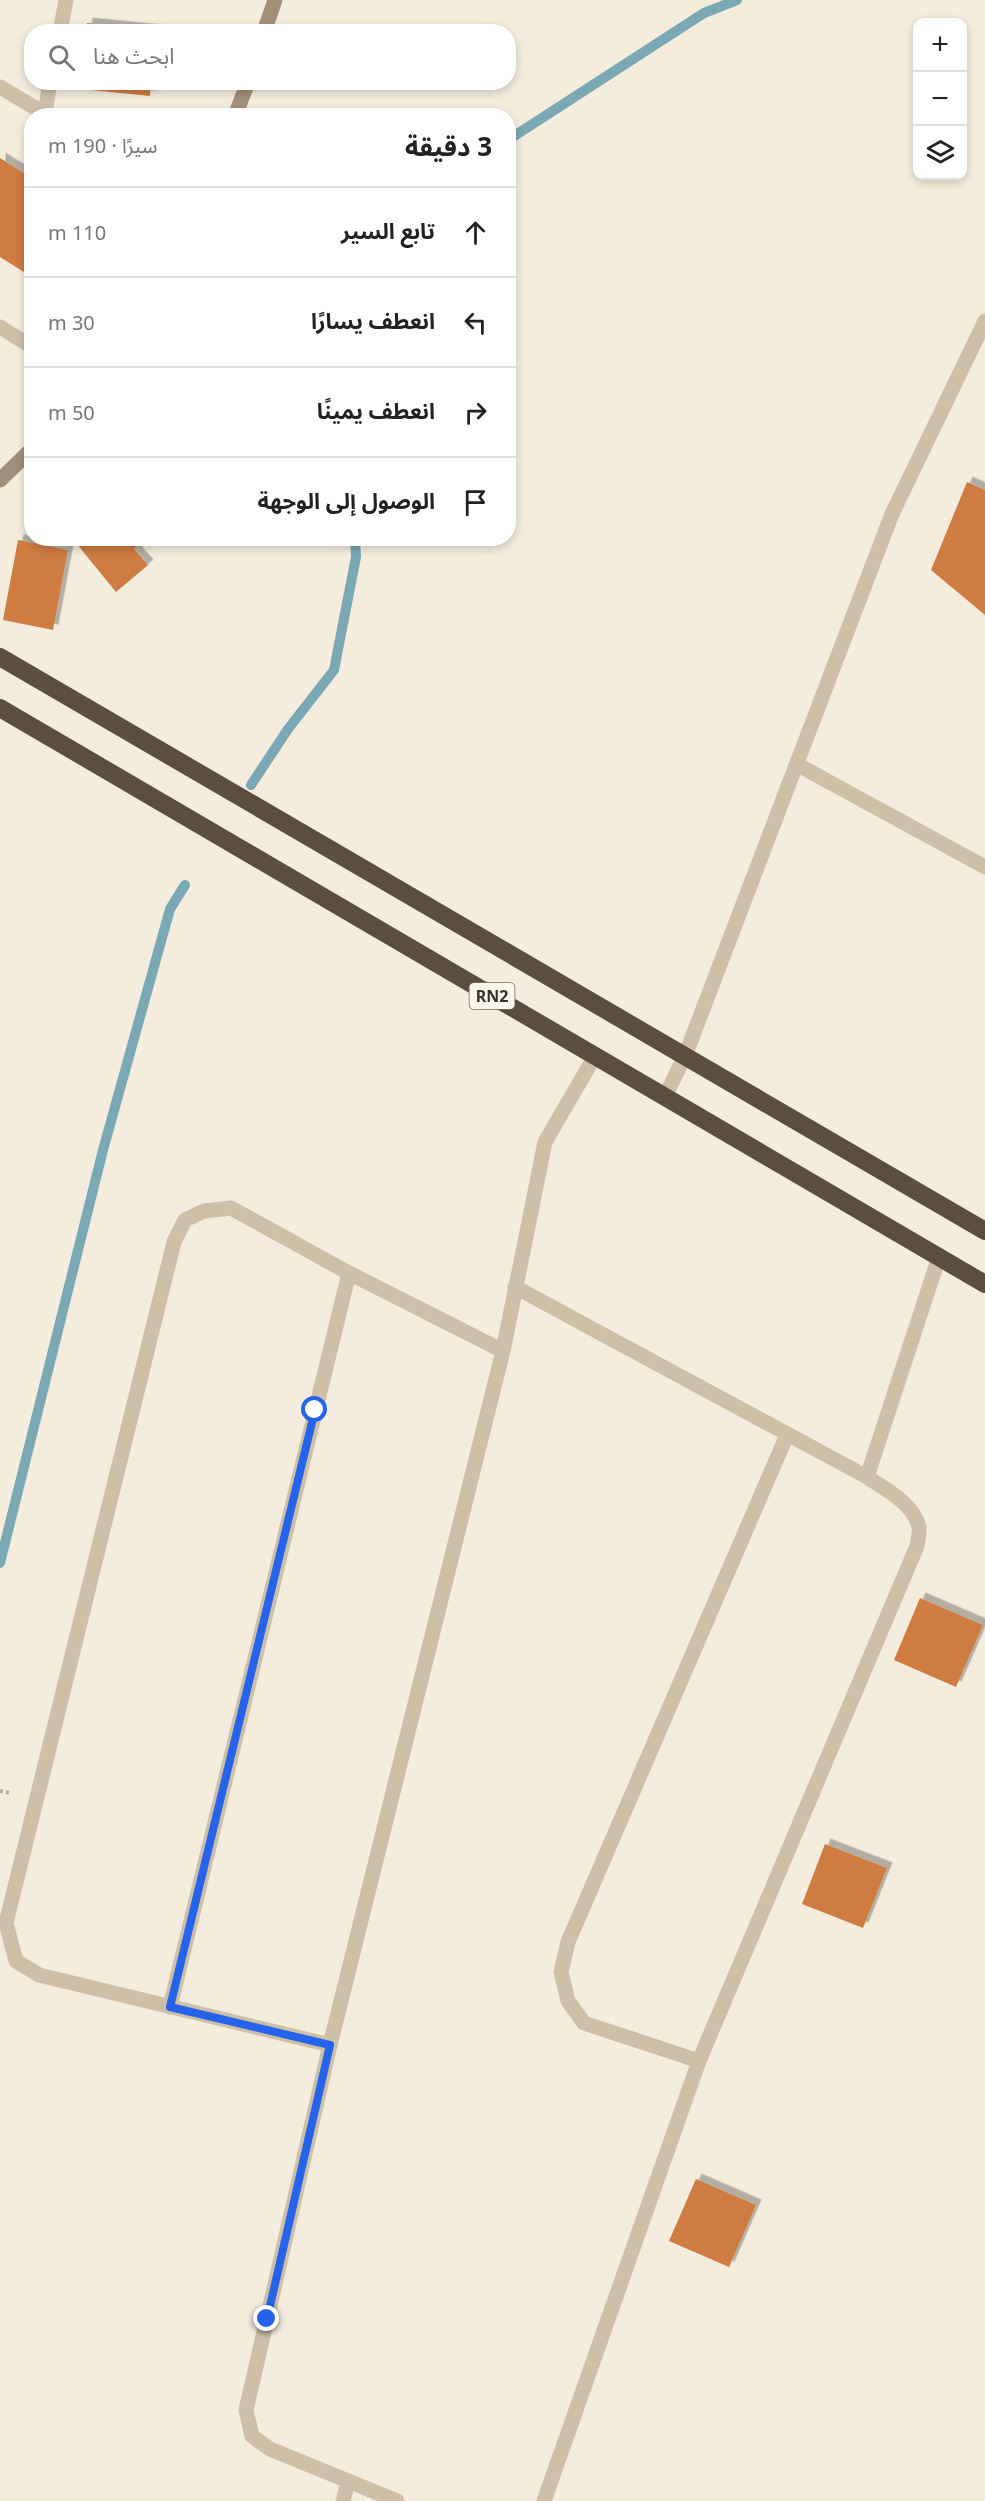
<!DOCTYPE html>
<html lang="ar">
<head>
<meta charset="utf-8">
<style>
  body { margin:0; font-family:"Noto Sans","Noto Sans Arabic",sans-serif; background:#f2f2f2; color:#222; direction:rtl }
  .controls { position:absolute; right:18px; top:18px; display:grid; overflow:hidden; border-radius:12px; box-shadow:0 3px 9px #0003 }
  .controls button { width:54px; height:54px; display:grid; place-items:center; padding:0; border:0; border-bottom:2px solid #e0e0e0; background:#fff; color:#222; font:30px sans-serif }
  .stop { position:absolute; width:18px; height:18px; margin:-14px; border:4px solid #2563eb; border-radius:50%; background:#fff }
  .stop.end { background:#2563eb; border-color:#fff; box-shadow:0 2px 6px #0008 }
  .list { margin:0; padding:0; list-style:none }
  h2 { display:flex; justify-content:space-between; align-items:center; height:78px; margin:0; padding:0 24px; font-size:26px }
  h2 small { font-size:20px; font-weight:400; color:#767676 }
  .list li { display:grid; grid-template-columns:39px 1fr auto; gap:18px; align-items:center; box-sizing:border-box; height:90px; padding:0 24px; border-top:2px solid #e0e0e0 }
  .list b { display:block; font-size:22px; white-space:nowrap }
  .list em { font-size:20px; font-style:normal; color:#767676 }
  .icon { flex:none; width:33px; height:33px; fill:none; stroke:currentColor; stroke-width:2; stroke-linecap:round; stroke-linejoin:round }
  .map { position:relative; flex:none; width:985px; height:2501px; overflow:hidden; direction:ltr }
  .search { position:absolute; background:#fff; box-shadow:0 3px 9px #0003; left:24px; top:24px; width:492px; height:66px; display:flex; align-items:center; gap:15px; box-sizing:border-box; padding:0 21px; border-radius:24px; color:#767676; font-size:22px }
  .panel { position:absolute; background:#fff; box-shadow:0 3px 9px #0003; left:24px; top:108px; width:492px; height:438px; border-radius:24px; direction:rtl }
  .map>svg:first-child { display:block }
  .lines { fill:none; stroke-linecap:round; stroke-linejoin:round }
  .stream { stroke:#7aa8b4; stroke-width:10 }
  .building { fill:#ce7b42; filter:url(#shadow) }
  .path { stroke:#baaa92; stroke-width:4; stroke-dasharray:3 3; stroke-linecap:butt }
  .street { stroke:#cebfa8; stroke-width:15 }
  .secondary { stroke:#a28f79; stroke-width:15 }
  .highway { stroke:#5b4d3f; stroke-width:18 }
  .route { stroke:#2563eb; stroke-width:8 }
  .labels { text-anchor:middle; stroke-width:4.5; stroke-linejoin:round; paint-order:stroke }
  .shield { fill:#fbf6eb; stroke:#746c63; stroke-width:1.5 }
  .shield-label { font-size:16px; font-weight:bold; fill:#3a3129 }
</style>
</head>
<body>
<div class="map">
<svg width="985" height="2501" viewBox="0 0 985 2501">
  <defs>
    <filter id="shadow"><feDropShadow dx="5.5" dy="-5.5" stdDeviation="0" flood-color="#0004"/></filter>
  </defs>
  <rect width="100%" height="100%" fill="#f4edde"/>
  <g class="lines">
    <g class="stream">
      <polyline points="508,140 704,13 737,0"/>
      <polyline points="251,785 288,729 334,670 356,557 355,538"/>
      <polyline points="0,1563 103,1150 170,909 185,885"/>
    </g>
  </g>
  <g class="building">
    <polygon points="87,23 156,30 156,32 86,32"/>
    <polygon points="82,82 151,82 150,96 81,89"/>
    <polygon points="0,158 32,178 32,277 0,257"/>
    <polygon points="967,482 985,490 985,615 931,570"/>
    <polygon points="72,538 146,538 134,549 148,565 116,592"/>
    <polygon points="18,540 68,550 53,630 3,620"/>
    <polygon points="920,1598 983,1625 956,1687 894,1660"/>
    <polygon points="825,1844 887,1868 863,1928 802,1904"/>
    <polygon points="696,2179 756,2205 729,2267 669,2241"/>
  </g>
  <g class="lines">
    <polyline class="path" points="0,1791 11,1793"/>
    <g class="street">
      <polyline points="60,32 66,0"/>
      <polyline points="0,87 49,116"/>
      <polyline points="45,113 50,82"/>
      <polyline points="0,327 32,347"/>
      <polyline points="798,765 985,867"/>
      <polyline points="665,1096 685,1056 892,514 985,321"/>
      <polyline points="515,1287 867,1477 939,1257"/>
      <polyline points="170,2007 349,1273"/>
      <polyline points="330,2045 39,1975 16,1961 6,1923 174,1242 185,1220 204,1211 231,1208 349,1273 503,1351"/>
      <polyline points="699,2061 584,2023 568,2001 561,1972 568,1942 787,1435"/>
      <polyline points="343,2501 348,2482"/>
      <polyline points="397,2501 270,2449 252,2436 246,2410 330,2045 503,1351 545,1142 595,1056"/>
      <path d="M544,2501L699,2061L917,1546C918,1540 920,1532 919,1527C913,1503 885,1489 867,1477"/>
    </g>
    <g class="secondary">
      <polyline points="264,32 275,0"/>
      <polyline points="235,116 248,82"/>
      <polyline points="0,480 32,449"/>
    </g>
    <g class="highway">
      <polyline points="0,657 985,1231"/>
      <polyline points="0,708 985,1284"/>
    </g>
  </g>
  <g class="lines">
    <polyline class="route" points="267,2319 330,2045 170,2007 315,1410"/>
  </g>
  <g class="labels">
    <rect class="shield" x="469.5" y="983" width="45" height="26" rx="4.5"/>
    <g class="shield-label">
      <text x="492" y="1002">RN2</text>
    </g>
  </g>
</svg>
<div class="controls">
<button>+</button>
<button>−</button>
<button><svg class="icon" aria-label="layers" viewBox="0 0 24 24"><path d="M12 4l9 5-9 5-9-5zM3 14l9 5 9-5"/></svg></button>
</div>
<div class="stop" style="left:315px;top:1410px"></div>
<div class="stop end" style="left:267px;top:2319px"></div>
<div class="search"><svg class="icon" aria-label="search" viewBox="0 0 24 24"><circle cx="10" cy="10" r="6"/><path d="M15 15l6 6"/></svg>ابحث هنا</div>
<section class="panel">
<h2>3 دقيقة<small>سيرًا · 190 m</small></h2>
<ul class="list">
<li><svg class="icon" aria-label="ahead" viewBox="0 0 24 24"><path d="M12 20V5M6 11l6-6 6 6"/></svg><div><b>تابع السير</b></div><em>110 m</em></li>
<li><svg class="icon" aria-label="left" viewBox="0 0 24 24"><path d="M17 20v-9H6M10 6l-5 5 5 5"/></svg><div><b>انعطف يسارًا</b></div><em>30 m</em></li>
<li><svg class="icon" aria-label="right" viewBox="0 0 24 24"><path d="M7 20v-9h11M14 6l5 5-5 5"/></svg><div><b>انعطف يمينًا</b></div><em>50 m</em></li>
<li><svg class="icon" aria-label="arrive" viewBox="0 0 24 24"><path d="M6 21V4h12l-3 4 3 4H6"/></svg><div><b>الوصول إلى الوجهة</b></div></li>
</ul>
</section>
</div>
</body>
</html>
